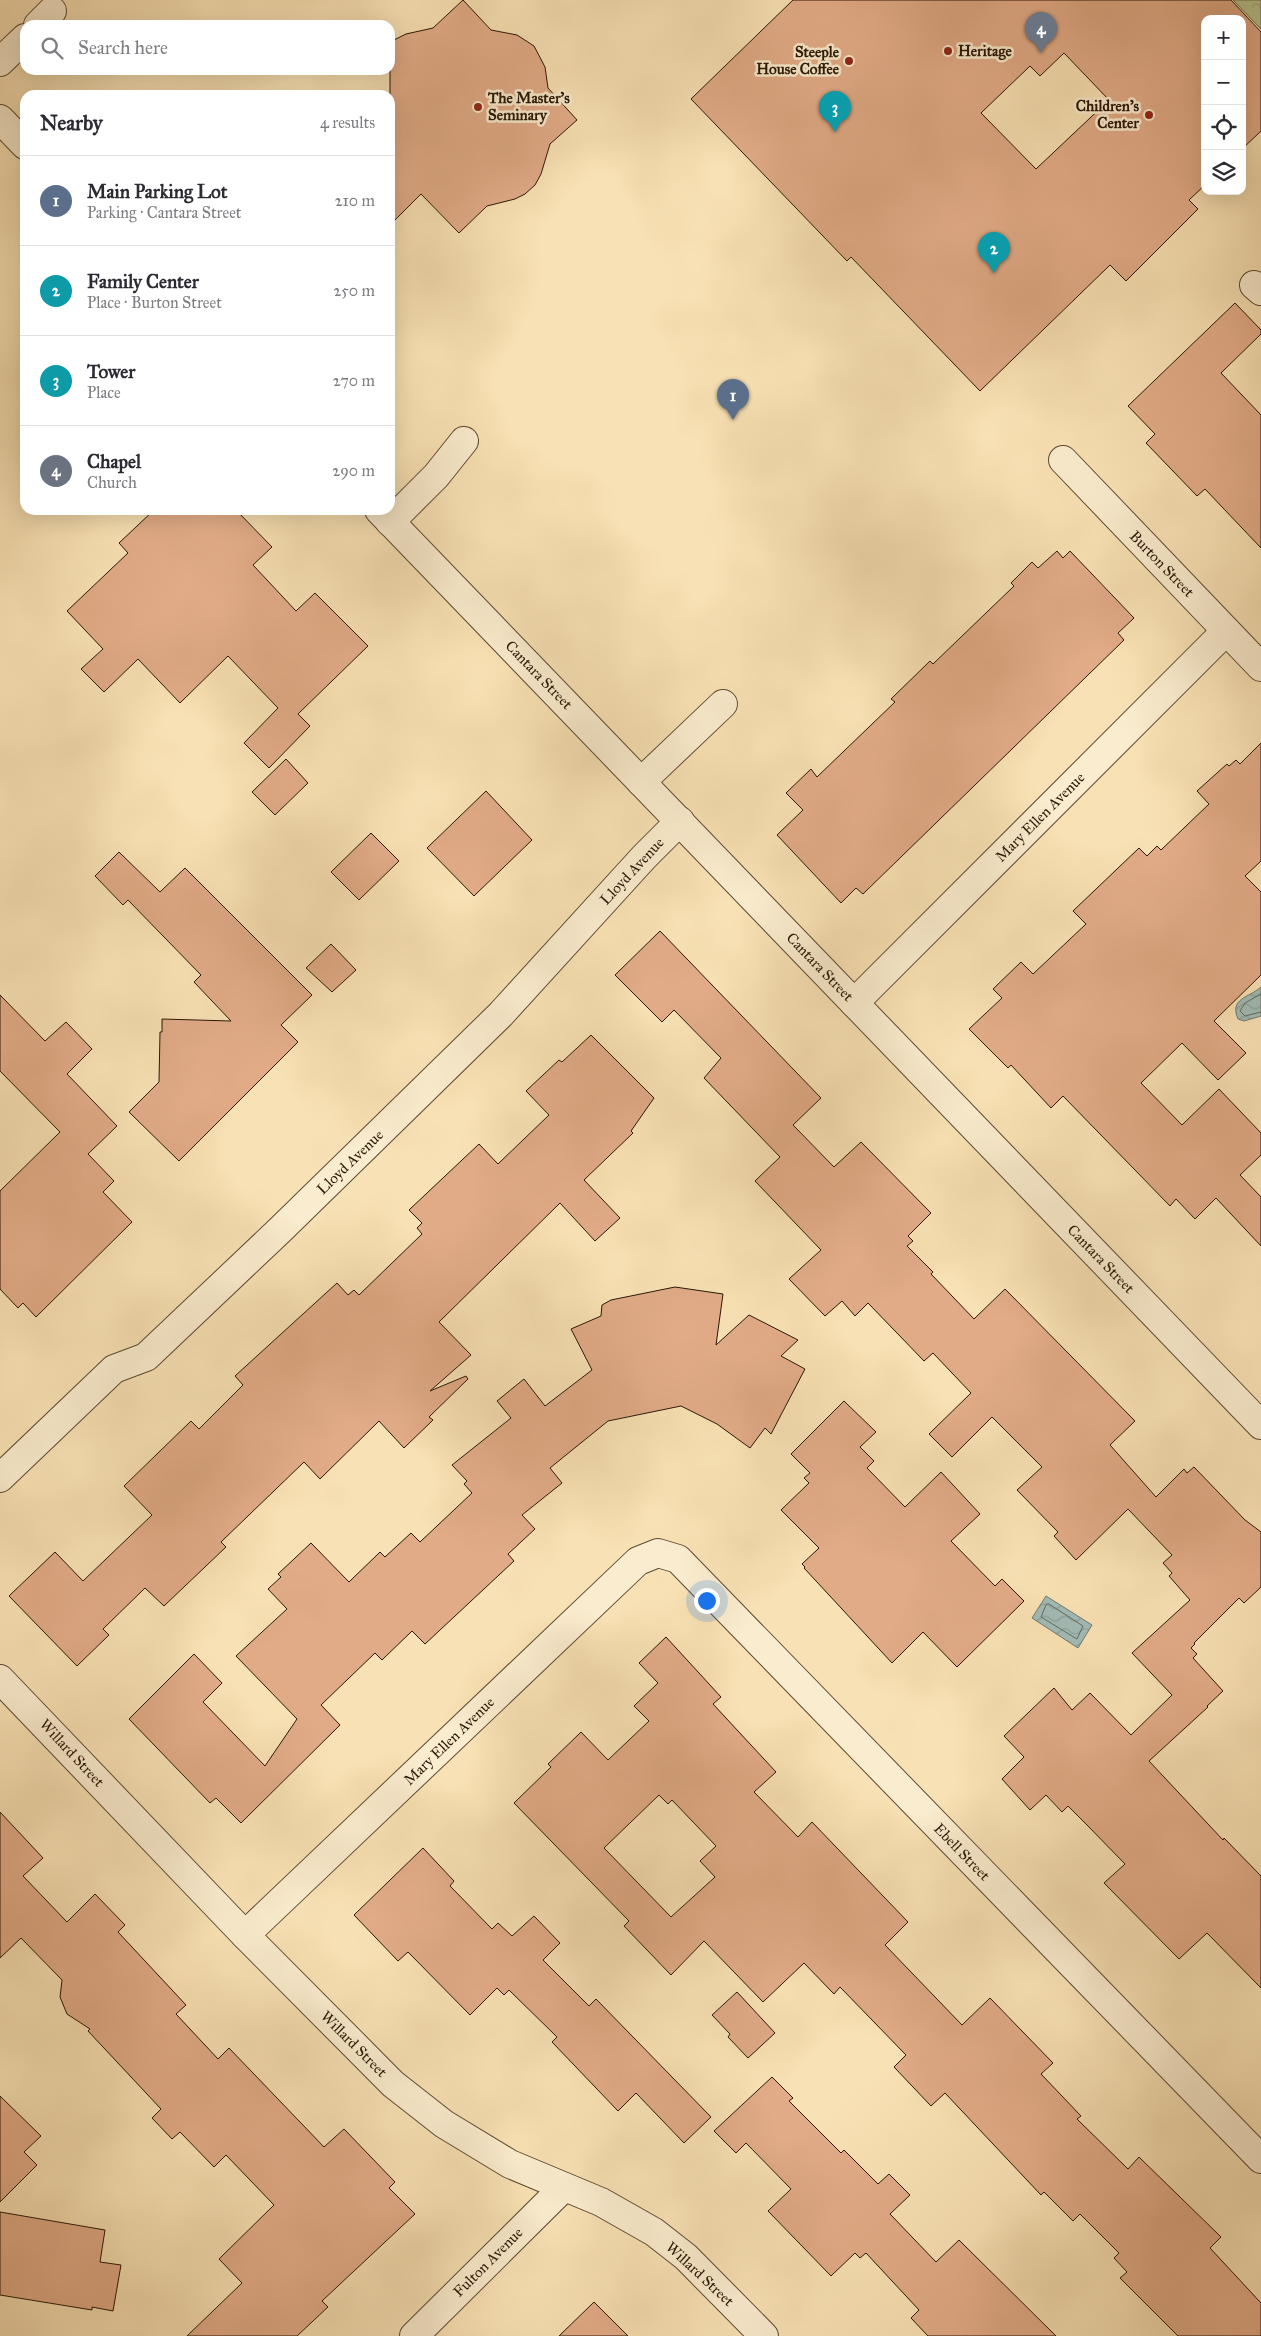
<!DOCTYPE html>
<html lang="en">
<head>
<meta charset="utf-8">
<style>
  body { margin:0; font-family:"IM FELL Great Primer",serif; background:#f2f2f3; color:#2b2b33 }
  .controls { position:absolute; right:15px; top:15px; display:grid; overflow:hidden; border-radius:10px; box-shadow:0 5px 20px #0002 }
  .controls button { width:45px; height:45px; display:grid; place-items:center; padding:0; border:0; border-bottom:1px solid #e1e1e2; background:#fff; color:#2b2b33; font:25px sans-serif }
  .you { position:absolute; left:706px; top:1600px; width:18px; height:18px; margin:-12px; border:4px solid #fff; border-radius:50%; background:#1a73e8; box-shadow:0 0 0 8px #1a73e833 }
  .badge { display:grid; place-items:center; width:32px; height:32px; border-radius:50%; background:#ea580c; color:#fff; font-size:16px; font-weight:700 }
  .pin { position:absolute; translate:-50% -41px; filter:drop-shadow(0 1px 2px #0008) }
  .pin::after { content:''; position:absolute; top:26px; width:18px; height:15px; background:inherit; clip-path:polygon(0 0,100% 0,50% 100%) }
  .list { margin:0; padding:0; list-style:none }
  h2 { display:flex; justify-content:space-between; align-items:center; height:65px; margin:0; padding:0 20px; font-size:21px }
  h2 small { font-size:16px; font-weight:400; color:#7c7c81 }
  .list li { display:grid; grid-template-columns:32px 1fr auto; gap:15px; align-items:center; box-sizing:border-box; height:90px; padding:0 20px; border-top:1px solid #e1e1e2 }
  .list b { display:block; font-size:19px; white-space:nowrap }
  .list p { margin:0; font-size:16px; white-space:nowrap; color:#7c7c81 }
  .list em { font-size:16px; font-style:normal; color:#7c7c81 }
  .icon { flex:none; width:28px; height:28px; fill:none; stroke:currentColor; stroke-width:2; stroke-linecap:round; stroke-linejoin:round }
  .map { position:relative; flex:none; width:1261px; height:2336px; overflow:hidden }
  .search { position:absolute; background:#fff; box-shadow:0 5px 20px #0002; left:20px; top:20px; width:375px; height:55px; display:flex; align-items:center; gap:12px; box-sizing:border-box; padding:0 18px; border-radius:15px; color:#7c7c81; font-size:19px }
  .panel { position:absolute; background:#fff; box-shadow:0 5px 20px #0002; left:20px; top:90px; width:375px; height:425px; border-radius:15px }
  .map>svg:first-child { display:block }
  .park { fill:url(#park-crowns); stroke:#706e4c }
  .water { fill:url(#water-waves); stroke:#717970 }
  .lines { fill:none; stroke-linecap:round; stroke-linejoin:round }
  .shore { stroke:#65695e; stroke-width:1 }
  .building { fill:#e1ab87; stroke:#291706; fill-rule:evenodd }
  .minor-casing { stroke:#5d4a32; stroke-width:30 }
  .minor { stroke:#faecce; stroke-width:28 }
  .poi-dot { fill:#8f2418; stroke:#faecce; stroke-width:2 }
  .labels { text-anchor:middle; stroke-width:5; stroke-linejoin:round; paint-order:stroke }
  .poi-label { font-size:15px; font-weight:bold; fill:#291706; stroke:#faecce; text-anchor:start }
  .street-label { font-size:15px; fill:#291706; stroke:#faecce }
</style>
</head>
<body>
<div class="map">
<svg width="1261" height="2336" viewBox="0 0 1261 2336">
  <defs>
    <pattern id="park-crowns" width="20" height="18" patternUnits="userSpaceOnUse" patternTransform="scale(1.25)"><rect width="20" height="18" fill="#b8c491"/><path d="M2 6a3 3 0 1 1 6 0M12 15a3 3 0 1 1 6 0" fill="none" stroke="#9ea87c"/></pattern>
    <pattern id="water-waves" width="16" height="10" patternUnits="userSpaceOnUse" patternTransform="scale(1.25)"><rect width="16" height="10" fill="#a1bbb6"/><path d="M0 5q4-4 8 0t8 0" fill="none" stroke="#8ba09b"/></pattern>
  </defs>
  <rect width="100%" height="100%" fill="#f8e1b4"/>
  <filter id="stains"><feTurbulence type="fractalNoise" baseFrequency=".004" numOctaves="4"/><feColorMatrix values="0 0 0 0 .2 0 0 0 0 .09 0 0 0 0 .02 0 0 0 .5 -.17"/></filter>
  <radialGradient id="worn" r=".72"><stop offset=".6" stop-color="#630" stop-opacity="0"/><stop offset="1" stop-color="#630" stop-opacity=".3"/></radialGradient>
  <polygon class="park" points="1233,0 1261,0 1261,29"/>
  <g class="water">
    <path d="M1261,987V1016L1244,1021L1238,1019C1229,998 1249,998 1261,987Z"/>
    <polygon points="1046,1596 1092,1625 1078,1648 1032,1618"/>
  </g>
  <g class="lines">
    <g class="shore">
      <polyline points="1261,994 1245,1003 1240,1011 1245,1016 1261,1012"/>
      <polygon points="1049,1604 1083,1626 1077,1639 1041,1617 1046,1605"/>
    </g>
  </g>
  <g class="building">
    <polygon points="463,0 491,30 517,35 534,46 545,67 548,88 577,120 550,144 541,174 535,185 525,194 515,199 487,206 459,233 421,194 390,225 390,42 406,34 433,28"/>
    <path d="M793,0H1231L1261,32V131L1242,149V19H1205V185L1189,200L1198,209L1126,281L1110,265L980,391L851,257L847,261L691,99ZM1064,53L1109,100L1036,169L981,113L1030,66L1040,76Z"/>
    <polygon points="1235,303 1261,330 1261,334 1221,373 1261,415 1261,548 1205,489 1197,496 1146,443 1155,434 1128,406"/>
    <polygon points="154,510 236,510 272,547 253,565 296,611 315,593 368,646 298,714 310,726 269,768 244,743 278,708 228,656 180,703 138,659 104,692 81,669 103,649 67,611 128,553 119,543"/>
    <polygon points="1057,551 1063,558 1070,551 1134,618 1118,633 1124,640 863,894 856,888 841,903 777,835 803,810 786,793 811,769 817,777 895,702 891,699 930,661 933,664 1014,586 1011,583 1032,562 1038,568"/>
    <polygon points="1261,743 1261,861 1245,876 1261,892 1261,975 1214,1021 1246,1053 1218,1080 1182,1043 1141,1083 1182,1125 1219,1089 1261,1133 1261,1155 1240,1175 1261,1197 1261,1246 1216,1198 1195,1219 1176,1199 1170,1206 1063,1096 1051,1108 1011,1065 1008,1068 969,1029 1002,998 993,989 1021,962 1033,974 1086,924 1073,911 1139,848 1147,856 1157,846 1161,850 1209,804 1197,791 1227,764 1229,766 1236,760 1240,764"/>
    <polygon points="286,759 308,783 275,815 252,792"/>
    <polygon points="486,791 532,840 474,896 427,848"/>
    <polygon points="371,833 399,861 359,900 331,872"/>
    <polygon points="119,852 160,892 185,868 312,995 281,1025 298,1042 179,1161 129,1112 159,1082 160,1032 162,1032 162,1019 231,1021 194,982 201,975 128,900 123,905 95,876"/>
    <polygon points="660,931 821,1098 793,1125 834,1167 861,1142 931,1213 908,1236 913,1241 907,1246 933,1272 931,1274 974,1319 1005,1289 1135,1421 1110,1445 1156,1497 1184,1469 1187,1473 1194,1467 1245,1520 1261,1532 1261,1587 1244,1603 1239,1598 1194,1643 1195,1644 1191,1648 1197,1654 1193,1658 1223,1691 1207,1706 1208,1707 1149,1761 1223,1840 1224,1838 1261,1876 1261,1988 1207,1933 1179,1959 1104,1883 1125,1864 1085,1823 1068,1806 1062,1812 1046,1795 1030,1810 1002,1779 1024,1757 1004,1736 1054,1688 1072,1710 1090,1693 1131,1735 1172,1695 1132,1653 1190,1600 1169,1576 1172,1573 1163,1563 1172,1555 1128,1509 1076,1560 1054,1536 1058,1532 1017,1490 1042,1467 992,1417 952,1457 929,1434 971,1393 933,1353 924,1361 868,1303 855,1316 842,1301 825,1316 789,1279 821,1250 755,1181 780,1157 704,1078 721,1058 674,1010 662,1022 615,975"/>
    <polygon points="331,944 356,970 332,992 306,968"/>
    <polygon points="0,995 45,1041 66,1022 92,1049 67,1074 117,1126 88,1154 114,1181 103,1192 132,1222 36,1317 23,1303 18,1308 0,1289 0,1191 60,1132 0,1071"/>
    <polygon points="591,1035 654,1098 631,1131 633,1133 584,1180 620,1218 595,1241 560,1203 439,1322 471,1355 430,1391 466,1376 468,1379 429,1417 433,1420 404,1448 379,1421 320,1479 304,1462 221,1542 226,1547 164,1606 145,1588 103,1629 109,1635 77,1666 9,1596 55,1552 83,1581 152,1515 124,1486 191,1421 199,1429 243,1385 235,1376 337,1283 348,1295 354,1290 359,1295 422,1234 417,1228 422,1223 409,1210 479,1144 498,1164 549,1115 526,1091 559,1060 562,1062"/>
    <polygon points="675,1287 723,1294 716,1345 749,1315 798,1340 781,1356 805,1369 771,1434 765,1428 750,1448 717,1424 681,1406 608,1421 550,1468 562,1483 522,1515 535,1529 508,1554 514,1561 425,1644 412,1631 382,1660 375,1653 321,1705 340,1725 241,1823 216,1798 210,1803 129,1719 194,1654 222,1683 203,1702 265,1766 297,1719 236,1656 287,1609 268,1589 281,1577 278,1574 311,1543 349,1582 380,1552 385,1557 411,1533 420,1542 472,1493 464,1484 467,1481 452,1465 511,1418 497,1401 524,1379 545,1406 592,1370 571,1329 601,1316 602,1305 611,1300"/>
    <polygon points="844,1401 876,1432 860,1447 874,1461 867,1468 905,1507 941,1472 980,1514 951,1541 995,1586 1002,1579 1024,1601 957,1667 923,1632 892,1663 804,1568 805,1567 802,1564 819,1548 781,1510 809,1483 804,1478 810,1473 791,1454"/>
    <path d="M666,1637L721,1697L713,1704L776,1772L754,1792L798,1837L812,1822L908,1922L885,1945L962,2025L990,1998L1053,2063L1041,2074L1081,2116L1077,2119L1128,2169L1139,2157L1221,2237L1210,2248L1261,2303V2336H1178L1120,2278L1127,2272L1114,2258L1119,2253L1080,2214L1073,2221L1044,2192L1041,2195L945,2093L931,2106L894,2067L906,2055L840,1987L834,1994L804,1963L763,2002L704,1941L671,1975L624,1926L629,1921L514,1803L551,1767L548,1764L581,1732L608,1760L649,1721L634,1706L658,1683L639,1663ZM659,1795L668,1804L672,1800L716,1846L700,1861L715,1877L671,1917L604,1848Z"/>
    <polygon points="0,1812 43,1858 23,1876 67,1922 95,1894 125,1925 118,1932 186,2005 176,2014 218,2059 229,2048 324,2147 344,2129 395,2182 389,2188 415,2214 322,2301 328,2307 297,2336 187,2336 242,2283 219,2259 274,2205 226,2155 214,2167 180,2132 172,2139 152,2118 161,2109 88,2031 90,2029 67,2014 60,1997 62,1980 21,1938 0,1958"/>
    <polygon points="423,1848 454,1881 450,1886 492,1929 498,1923 512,1936 534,1916 560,1943 543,1960 589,2006 596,1999 711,2117 684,2143 636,2093 618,2111 552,2042 557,2037 509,1990 504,1995 497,1988 470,2015 408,1952 398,1961 354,1915"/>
    <polygon points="737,1992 775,2033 748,2058 728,2037 730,2034 712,2015"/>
    <polygon points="772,2077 793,2098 789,2101 841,2153 844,2150 878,2184 889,2174 910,2195 890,2214 936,2262 959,2240 1056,2336 928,2336 911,2318 919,2310 866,2253 860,2258 855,2253 831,2276 768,2211 791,2189 746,2143 736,2153 714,2131"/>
    <polygon points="0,2096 41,2136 24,2152 37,2165 0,2202"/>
    <polygon points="0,2212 105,2230 100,2262 121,2265 113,2311 92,2307 92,2310 0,2295"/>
    <polygon points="594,2302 628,2336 559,2336"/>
  </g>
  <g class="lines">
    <defs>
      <g id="minor">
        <polyline points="38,25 52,11"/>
        <polyline points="0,62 25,38"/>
        <polyline points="0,119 25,145"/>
        <polyline points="1254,285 1261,291"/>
        <polyline points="1063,460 1261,667"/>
        <polyline points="379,510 1261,1425"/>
        <polyline points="390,522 436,476 464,441"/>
        <polyline points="641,782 723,704"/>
        <polyline points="854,1003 1226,631"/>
        <polyline points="0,1478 114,1369 146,1357 280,1230 501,1014 644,857 680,821"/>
        <polyline points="0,1679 245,1935 393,2084 444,2124 510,2164 601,2202 654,2232 686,2257 764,2336"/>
        <polyline points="245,1935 638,1561 658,1553 678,1559 1261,2159"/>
        <polyline points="414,2336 563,2188"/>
      </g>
    </defs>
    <use href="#minor" class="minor-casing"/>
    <use href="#minor" class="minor"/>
  </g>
  <g class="poi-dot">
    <circle cx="948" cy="51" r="5"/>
    <circle cx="849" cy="61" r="5"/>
    <circle cx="478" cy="107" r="5"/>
    <circle cx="1149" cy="115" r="5"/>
  </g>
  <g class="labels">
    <g class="poi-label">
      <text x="958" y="56">Heritage</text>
      <text x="839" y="57" text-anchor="end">Steeple<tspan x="839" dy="17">House Coffee</tspan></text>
      <text x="488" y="103">The Master's<tspan x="488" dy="17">Seminary</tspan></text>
      <text x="1139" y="111" text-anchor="end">Children's<tspan x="1139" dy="17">Center</tspan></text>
    </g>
    <g class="street-label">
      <text transform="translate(1162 564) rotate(46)" y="5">Burton Street</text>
      <text transform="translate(539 675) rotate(46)" y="5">Cantara Street</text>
      <text transform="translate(1040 817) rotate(-45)" y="5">Mary Ellen Avenue</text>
      <text transform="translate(632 871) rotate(-47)" y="5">Lloyd Avenue</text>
      <text transform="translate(820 967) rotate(46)" y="5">Cantara Street</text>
      <text transform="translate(350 1162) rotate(-44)" y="5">Lloyd Avenue</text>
      <text transform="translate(1101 1259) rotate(46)" y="5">Cantara Street</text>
      <text transform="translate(449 1741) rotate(-44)" y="5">Mary Ellen Avenue</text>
      <text transform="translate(72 1753) rotate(47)" y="5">Willard Street</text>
      <text transform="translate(962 1852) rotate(46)" y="5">Ebell Street</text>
      <text transform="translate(354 2044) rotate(45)" y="5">Willard Street</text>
      <text transform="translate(488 2262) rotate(-45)" y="5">Fulton Avenue</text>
      <text transform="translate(700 2274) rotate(43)" y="5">Willard Street</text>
    </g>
  </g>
  <rect width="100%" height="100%" filter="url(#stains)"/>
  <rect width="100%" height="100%" fill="url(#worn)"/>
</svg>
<div class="controls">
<button>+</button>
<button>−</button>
<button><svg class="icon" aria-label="locate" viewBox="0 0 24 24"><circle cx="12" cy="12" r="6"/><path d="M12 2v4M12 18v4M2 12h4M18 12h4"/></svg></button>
<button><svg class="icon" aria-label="layers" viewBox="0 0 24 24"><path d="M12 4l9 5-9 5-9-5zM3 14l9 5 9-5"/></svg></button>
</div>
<div class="you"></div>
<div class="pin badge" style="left:733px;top:420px;background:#5c6f8a">1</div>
<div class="pin badge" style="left:994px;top:273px;background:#0f9aa8">2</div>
<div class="pin badge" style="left:835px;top:132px;background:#0f9aa8">3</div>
<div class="pin badge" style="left:1041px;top:53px;background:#6b7280">4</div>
<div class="search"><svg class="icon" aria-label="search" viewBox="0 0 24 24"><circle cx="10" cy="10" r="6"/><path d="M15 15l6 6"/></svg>Search here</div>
<section class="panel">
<h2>Nearby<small>4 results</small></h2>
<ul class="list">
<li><span class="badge" style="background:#5c6f8a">1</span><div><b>Main Parking Lot</b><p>Parking · Cantara Street</p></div><em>210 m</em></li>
<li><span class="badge" style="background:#0f9aa8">2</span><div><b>Family Center</b><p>Place · Burton Street</p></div><em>250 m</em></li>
<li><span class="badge" style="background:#0f9aa8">3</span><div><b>Tower</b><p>Place</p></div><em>270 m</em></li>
<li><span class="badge" style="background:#6b7280">4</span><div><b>Chapel</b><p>Church</p></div><em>290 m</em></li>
</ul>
</section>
</div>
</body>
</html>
